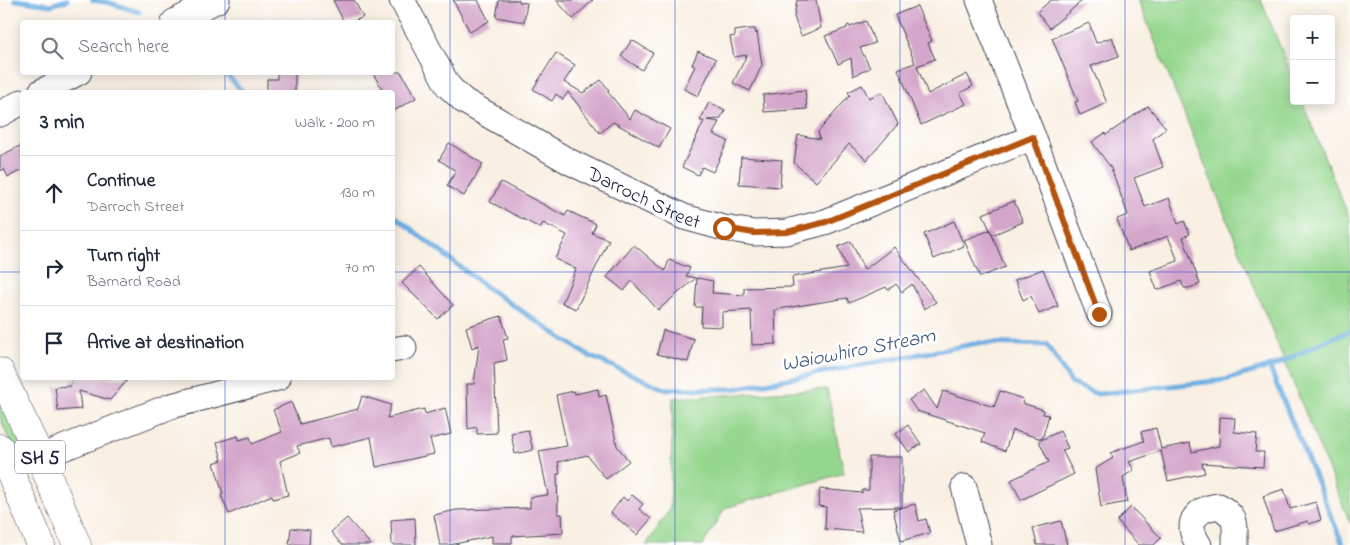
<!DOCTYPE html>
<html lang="en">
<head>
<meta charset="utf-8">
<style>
  body { margin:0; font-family:"Indie Flower",sans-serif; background:#f2f2f3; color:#1f2937 }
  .controls { position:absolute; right:15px; top:15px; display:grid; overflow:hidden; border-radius:5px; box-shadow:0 2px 12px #0003 }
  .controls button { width:45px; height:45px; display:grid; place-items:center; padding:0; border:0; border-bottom:1px solid #e0e1e3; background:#fff; color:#1f2937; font:25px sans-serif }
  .stop { position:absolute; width:15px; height:15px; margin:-11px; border:4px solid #b45309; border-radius:50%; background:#fff }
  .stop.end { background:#b45309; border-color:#fff; box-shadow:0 1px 5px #0008 }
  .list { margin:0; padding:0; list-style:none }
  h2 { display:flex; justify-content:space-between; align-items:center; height:65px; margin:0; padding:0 20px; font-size:21px }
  h2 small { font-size:16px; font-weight:400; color:#747a83 }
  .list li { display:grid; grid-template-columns:32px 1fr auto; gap:15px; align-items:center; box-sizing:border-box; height:75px; padding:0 20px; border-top:1px solid #e0e1e3 }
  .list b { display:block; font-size:19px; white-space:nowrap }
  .list p { margin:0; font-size:16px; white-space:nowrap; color:#747a83 }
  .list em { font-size:16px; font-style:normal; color:#747a83 }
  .icon { flex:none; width:28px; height:28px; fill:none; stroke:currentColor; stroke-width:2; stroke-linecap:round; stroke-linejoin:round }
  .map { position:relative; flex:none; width:1350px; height:545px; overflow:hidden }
  .search { position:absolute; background:#fff; box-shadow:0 2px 12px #0003; left:20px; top:20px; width:375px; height:55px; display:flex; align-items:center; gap:12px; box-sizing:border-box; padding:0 18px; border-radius:5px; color:#747a83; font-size:19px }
  .panel { position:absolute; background:#fff; box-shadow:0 2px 12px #0003; left:20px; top:90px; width:375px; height:290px; border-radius:5px }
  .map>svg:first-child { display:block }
  .green { fill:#95d78e; stroke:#5c7c64 }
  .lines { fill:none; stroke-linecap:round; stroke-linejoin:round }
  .stream { stroke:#6dade1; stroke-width:5 }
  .building { fill:#d4a6cb }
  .minor-casing { stroke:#424154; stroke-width:27 }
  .highway-casing { stroke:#424154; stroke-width:29 }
  .minor { stroke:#fff; stroke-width:25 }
  .highway { stroke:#fff; stroke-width:28 }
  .route { stroke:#b45309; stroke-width:6 }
  .grid { fill:none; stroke:#1d4ed8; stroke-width:1; stroke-opacity:0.55 }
  .labels { text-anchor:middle; stroke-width:5; stroke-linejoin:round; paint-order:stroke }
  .shield { fill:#fff; stroke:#646476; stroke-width:1 }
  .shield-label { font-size:19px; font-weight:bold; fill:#22223b }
  .street-label { font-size:20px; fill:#22223b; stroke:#fff }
  .water-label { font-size:21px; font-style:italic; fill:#405a7d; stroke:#fff }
</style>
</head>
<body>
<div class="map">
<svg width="1350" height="545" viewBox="0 0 1350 545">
  <rect width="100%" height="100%" fill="#fff"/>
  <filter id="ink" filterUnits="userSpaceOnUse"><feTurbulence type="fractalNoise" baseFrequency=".02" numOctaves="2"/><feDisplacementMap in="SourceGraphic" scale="10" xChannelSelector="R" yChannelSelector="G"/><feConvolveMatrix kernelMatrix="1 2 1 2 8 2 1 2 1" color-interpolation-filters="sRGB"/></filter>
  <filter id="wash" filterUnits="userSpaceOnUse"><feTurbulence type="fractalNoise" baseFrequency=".0096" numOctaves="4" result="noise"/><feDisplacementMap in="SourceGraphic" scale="20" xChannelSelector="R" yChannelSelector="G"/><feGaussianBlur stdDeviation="1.12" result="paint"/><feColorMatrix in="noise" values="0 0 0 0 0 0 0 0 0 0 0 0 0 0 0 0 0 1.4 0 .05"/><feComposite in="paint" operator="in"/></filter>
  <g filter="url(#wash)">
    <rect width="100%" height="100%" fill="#f9f0e3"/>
    <g class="green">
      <polygon points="1138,0 1261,0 1294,80 1294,101 1302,101 1350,220 1350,523"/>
      <polygon points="827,389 844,473 725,508 703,545 646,545 670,509 673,398"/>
      <polygon points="0,392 25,451 20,459 17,459 0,418"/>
    </g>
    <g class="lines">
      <g class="stream">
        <polyline points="15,0 51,5 67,0"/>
        <polyline points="93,0 110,3 139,12"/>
        <polyline points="224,72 243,92"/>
        <polyline points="392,214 486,287 587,355 665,389 733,389 979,343 1047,345 1072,384 1097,394 1225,380 1276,365 1325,341 1350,331"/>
        <polyline points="1269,366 1343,545"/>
      </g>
    </g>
    <g id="blocks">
      <g class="building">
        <polygon points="333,0 354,0 363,17 352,22 344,22"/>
        <polygon points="453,0 478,0 489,21 470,32"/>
        <polygon points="499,0 519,0 519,2 527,3 524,22 496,17"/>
        <polygon points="556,0 593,0 573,19"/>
        <polygon points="797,0 816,0 821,28 801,36 794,17"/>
        <polygon points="1051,0 1083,0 1050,28 1037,12"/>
        <polygon points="917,6 932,41 928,43 935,59 917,66 928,94 967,74 973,86 960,93 966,104 921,125 898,69 915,63 895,15"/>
        <polygon points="866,21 875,43 860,48 870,68 853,76 851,58 838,64 825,36 847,28 847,26 849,25 850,27"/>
        <polygon points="1089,23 1096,43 1112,37 1119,56 1091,66 1107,103 1080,115 1075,102 1078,101 1052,38"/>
        <polygon points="748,29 755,29 756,34 757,32 762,65 750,91 733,83 747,55 734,57 730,37 735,36 735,31"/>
        <polygon points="632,40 653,53 642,70 621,56"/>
        <polygon points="698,51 716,59 698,96 684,89 695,66 692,65"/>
        <polygon points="556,53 575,65 564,82 583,93 601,80 609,90 607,91 630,119 635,110 670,129 659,148 613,122 600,133 568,92 563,99 556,94 552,101 533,89"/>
        <polygon points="277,72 295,72 295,92 267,92 267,79 277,79"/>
        <polygon points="372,72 401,72 416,98 392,112 392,92 384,92"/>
        <polygon points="862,85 869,98 882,92 898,124 867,160 849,144 816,182 794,163 798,135 820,139 818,132 850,95 848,92"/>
        <polygon points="805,90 807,109 764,112 763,95"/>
        <polygon points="709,102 725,110 720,119 707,120 719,122 713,134 728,141 713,172 702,167 698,175 682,167 704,121 700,121"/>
        <polygon points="1148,106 1166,128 1153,139 1163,167 1134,178 1145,207 1169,198 1178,224 1184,221 1190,234 1183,237 1200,284 1189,288 1184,288 1181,281 1157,290 1150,271 1178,261 1168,236 1129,251 1117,219 1128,215 1111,168 1092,142 1105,133 1106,135"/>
        <polygon points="449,143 483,164 464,196 447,186 456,171 439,160"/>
        <polygon points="22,145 22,170 8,177 4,169 0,171 0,156"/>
        <polygon points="741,157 782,160 780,187 739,184"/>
        <polygon points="501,182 565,216 568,211 596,224 592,233 609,240 576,309 562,303 576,269 555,259 567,235 543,223 540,228 490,202"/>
        <polygon points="1014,201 1023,222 992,235 983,214"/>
        <polygon points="954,221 964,246 934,259 924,234"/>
        <polygon points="990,230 1005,267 980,277 964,240"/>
        <polygon points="851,241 864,270 894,247 936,302 924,309 912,284 902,292 896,284 888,290 886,287 849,303 847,298 779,309 775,310 776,344 752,345 751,310 722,312 722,327 701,326 702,307 695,307 697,278 713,281 712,293 744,295 744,288 793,287 792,277 847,268 838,247"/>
        <polygon points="634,245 665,271 669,260 690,268 686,276 696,278 658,310 632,281 624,291 607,277"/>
        <polygon points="419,267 453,305 438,319 402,283"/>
        <polygon points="1043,269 1058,306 1039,314 1031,296 1023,300 1015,280"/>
        <polygon points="501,316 508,338 503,339 507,360 494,363 497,433 477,434 477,427 468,429 467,384 474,384 479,345 472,348 466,327"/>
        <polygon points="663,330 694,339 688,362 657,354"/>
        <polygon points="73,378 129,378 110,400 79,391 81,409 58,411 55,387 70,386"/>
        <polygon points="598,389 599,397 606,395 617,446 629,461 606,479 587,455 558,462 560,474 557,474 558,514 562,514 563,533 512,536 512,543 492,543 492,536 450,545 440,545 434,515 456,510 530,508 530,497 548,495 539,451 567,446 556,395 574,391 575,394"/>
        <polygon points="924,390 937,409 943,391 994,407 1000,391 1023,399 1022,403 1044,410 1043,414 1049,415 1042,439 1012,430 1005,451 982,442 985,433 917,411 909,400"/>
        <polygon points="362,396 391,405 387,418 424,409 425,414 445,408 451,434 430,439 434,454 376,467 371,437 331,447 329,438 297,446 300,453 280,461 288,495 273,499 272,495 229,514 221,495 223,494 214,463 222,460 217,442 238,436 239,440 250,437 252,444 282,432 273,410 291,402 300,424 358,409"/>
        <polygon points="1220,417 1235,418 1234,432 1257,434 1255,452 1264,452 1263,467 1202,463 1205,473 1168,481 1161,451 1129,462 1134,470 1123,477 1127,502 1101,507 1095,469 1113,458 1110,453 1144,441 1141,432 1156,428 1161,449 1190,443 1192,452 1219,446"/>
        <polygon points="908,425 921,444 909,452 896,434"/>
        <polygon points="528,430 533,450 515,454 511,433"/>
        <polygon points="1060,431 1068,448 1062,450 1074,474 1021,500 1011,480 1049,462 1039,441"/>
        <polygon points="869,457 902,457 902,507 857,508 862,532 825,529 826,507 818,506 820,489 862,493 862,490 869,490"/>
        <polygon points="1284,489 1290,509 1316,502 1321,520 1309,524 1308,521 1274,531 1263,496"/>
        <polygon points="632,495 643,504 639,509 651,519 637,535 611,513 623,497 627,501"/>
        <polygon points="915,504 919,521 926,519 930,533 901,541 893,510"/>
        <polygon points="1131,507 1161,538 1154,545 1139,545 1117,521"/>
        <polygon points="347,518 371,545 342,545 331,532"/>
        <polygon points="415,518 416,545 392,545 391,520"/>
        <polygon points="1061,521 1067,545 1037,545 1033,528"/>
        <polygon points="291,528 310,530 309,545 289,544"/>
      </g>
    </g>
  </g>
  <g filter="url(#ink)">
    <use href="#blocks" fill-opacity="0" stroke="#424154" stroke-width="1"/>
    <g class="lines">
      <defs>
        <g id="minor">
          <path id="s1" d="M402,0L448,86L464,101L570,162L684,217L724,228L754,233L787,232L825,222L1033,137"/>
          <polyline points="979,0 1033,137 1099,313"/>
          <polyline points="174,22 217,0"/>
          <polyline points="41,92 79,72"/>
          <polyline points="0,114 22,102"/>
          <polyline points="392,350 404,348"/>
          <polyline points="40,457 171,406 278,378"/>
          <polyline points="964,487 979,545"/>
          <path d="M1199,545C1184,523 1195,509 1219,506C1238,518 1235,524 1235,545"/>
        </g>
        <g id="highway">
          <polyline points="0,372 40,457 77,545"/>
          <polyline points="0,448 41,545"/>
        </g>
      </defs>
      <use href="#minor" class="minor-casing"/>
      <use href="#highway" class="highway-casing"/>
      <use href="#minor" class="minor"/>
      <use href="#highway" class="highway"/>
    </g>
  </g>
  <g class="lines" filter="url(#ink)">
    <polyline class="route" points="724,228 754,233 787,232 826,222 1033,137 1099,314"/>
  </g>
  <path class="grid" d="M225,0V22M450,0V545M675,0V545M900,0V545M1125,0V545M225,72V92M0,272H22M392,272H1350M225,378V545"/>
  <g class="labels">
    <rect class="shield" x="15" y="440.5" width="50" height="33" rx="4"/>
    <g class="shield-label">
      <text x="40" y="464">SH 5</text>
    </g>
    <g class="street-label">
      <text dy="7" stroke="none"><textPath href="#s1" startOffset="324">Darroch Street</textPath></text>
    </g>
    <g class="water-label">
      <text transform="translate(858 349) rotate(-11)" y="7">Waiowhiro Stream</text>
    </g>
  </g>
</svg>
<div class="controls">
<button>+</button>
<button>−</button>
</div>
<div class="stop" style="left:724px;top:228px"></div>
<div class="stop end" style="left:1099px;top:314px"></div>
<div class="search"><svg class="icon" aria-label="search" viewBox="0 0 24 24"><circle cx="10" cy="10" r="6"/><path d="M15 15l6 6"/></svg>Search here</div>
<section class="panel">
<h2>3 min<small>Walk · 200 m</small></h2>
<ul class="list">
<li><svg class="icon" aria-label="ahead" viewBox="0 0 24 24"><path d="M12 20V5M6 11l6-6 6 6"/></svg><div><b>Continue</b><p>Darroch Street</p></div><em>130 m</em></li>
<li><svg class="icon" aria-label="right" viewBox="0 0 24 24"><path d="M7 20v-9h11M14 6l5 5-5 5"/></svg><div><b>Turn right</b><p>Barnard Road</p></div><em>70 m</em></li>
<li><svg class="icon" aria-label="arrive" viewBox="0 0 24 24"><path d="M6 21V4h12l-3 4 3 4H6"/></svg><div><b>Arrive at destination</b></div></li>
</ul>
</section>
</div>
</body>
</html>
